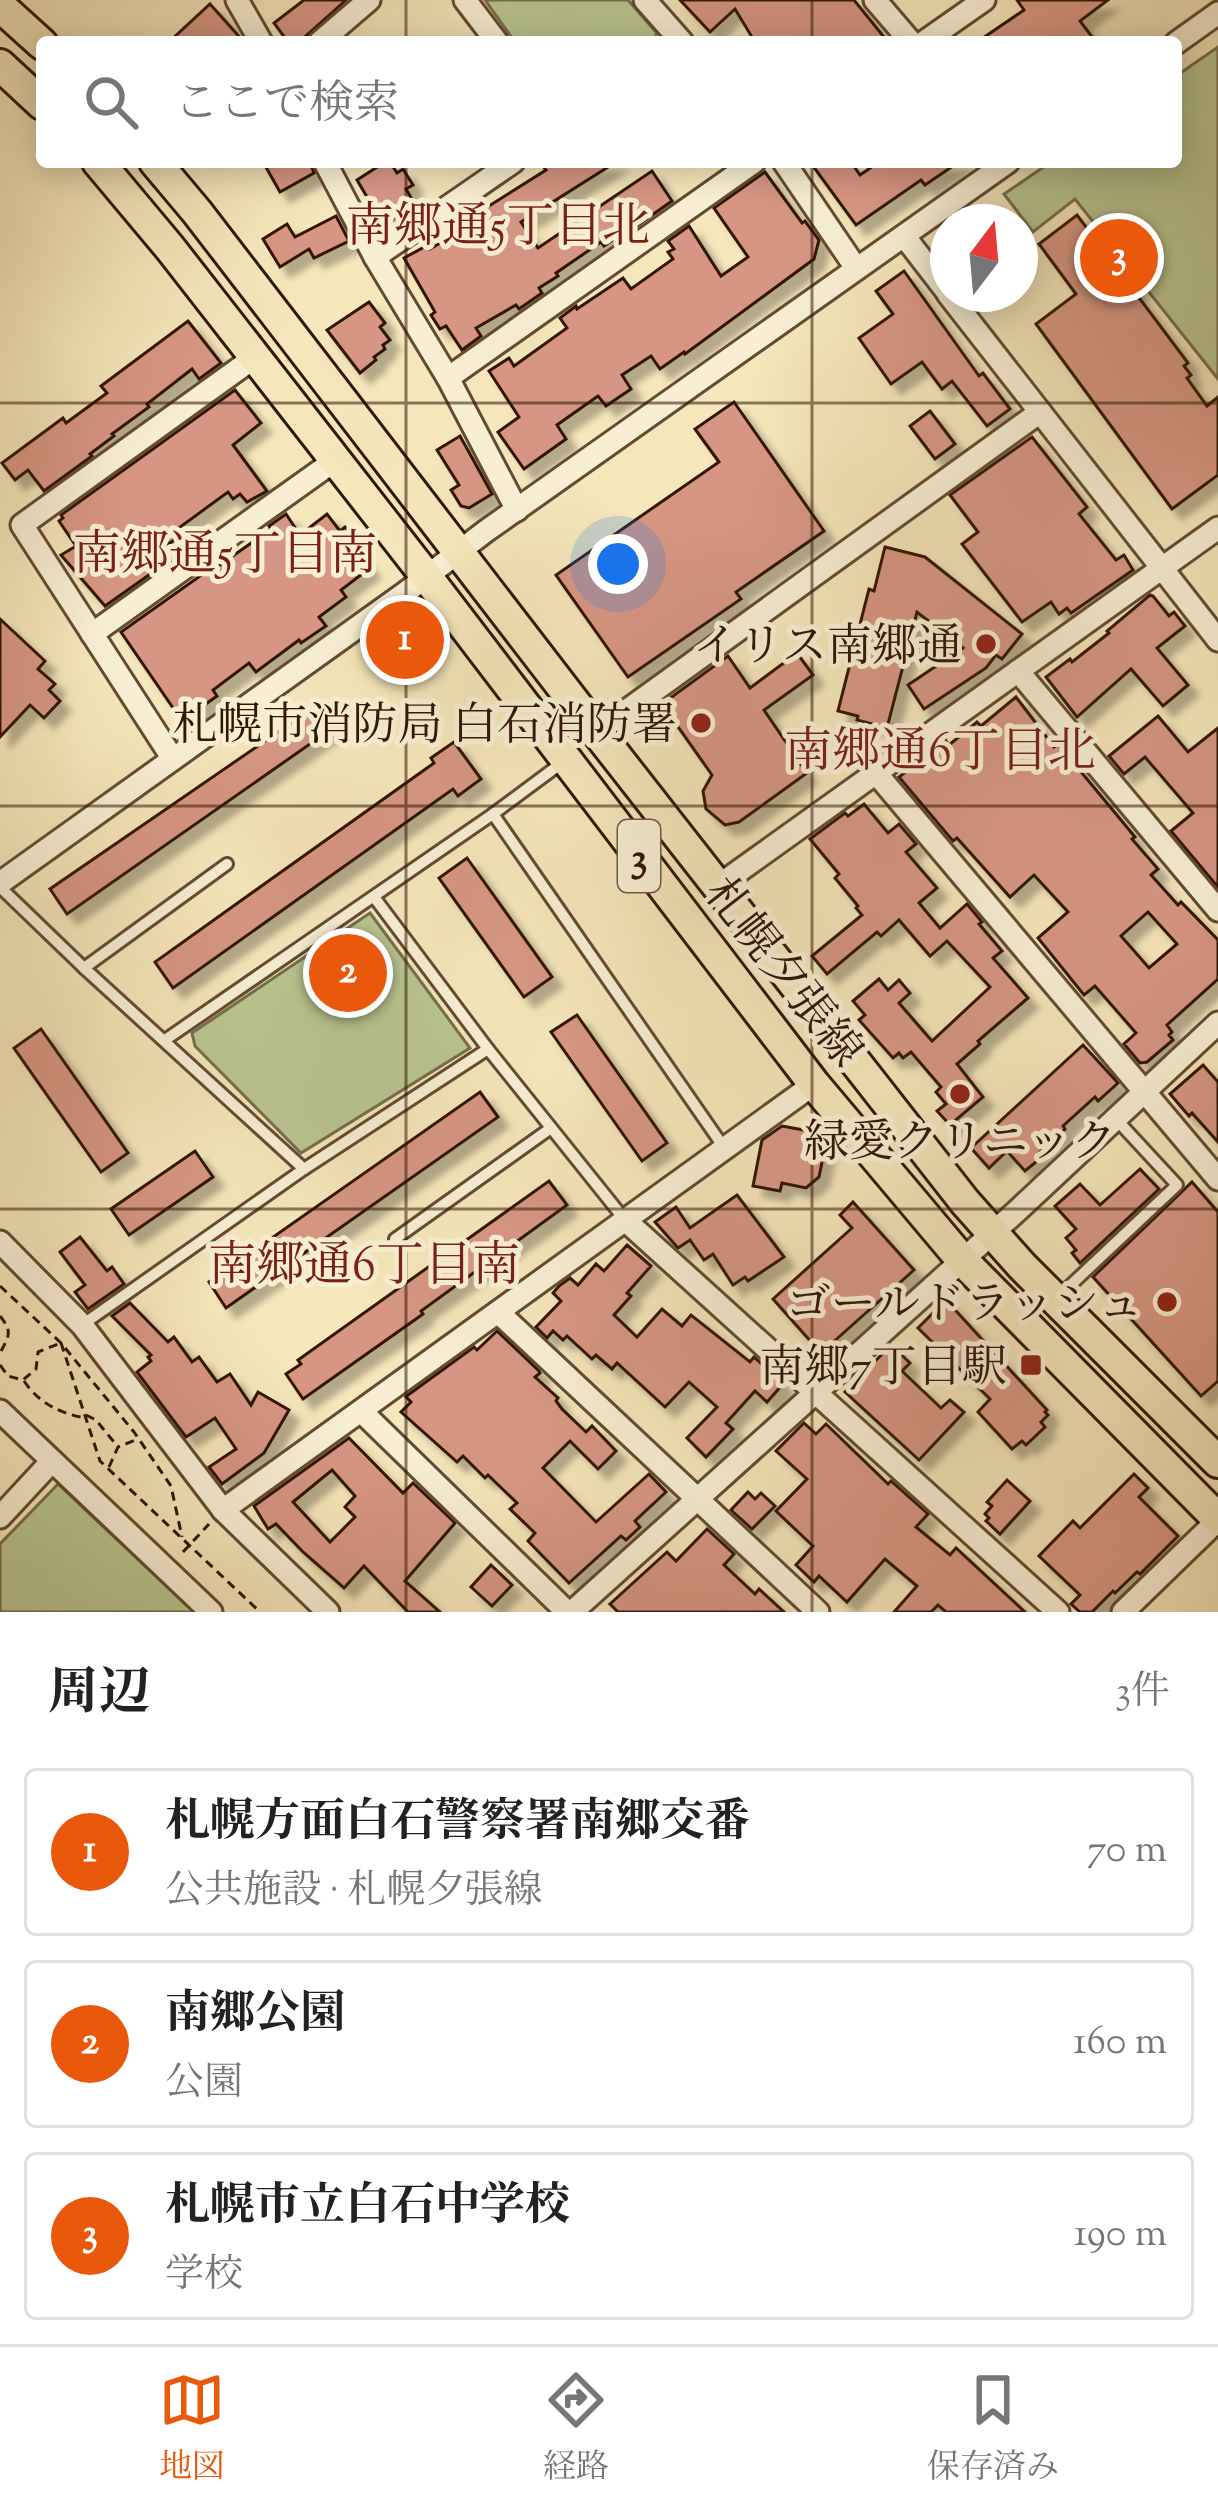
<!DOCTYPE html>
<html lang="ja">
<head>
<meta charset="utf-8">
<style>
  body { margin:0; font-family:"Sorts Mill Goudy","Noto Serif JP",serif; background:#f6f6f6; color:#222 }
  .compass { position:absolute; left:930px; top:204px; width:108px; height:108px; border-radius:50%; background:#fff; box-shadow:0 6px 30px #0003; rotate:16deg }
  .you { position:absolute; left:618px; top:564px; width:42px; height:42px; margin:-30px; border:9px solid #fff; border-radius:50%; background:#1a73e8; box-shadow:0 0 0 18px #1a73e833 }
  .badge { display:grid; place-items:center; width:78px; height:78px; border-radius:50%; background:#ea580c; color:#fff; font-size:39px; font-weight:700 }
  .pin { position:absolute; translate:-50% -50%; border:6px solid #fff; box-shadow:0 3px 12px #0006 }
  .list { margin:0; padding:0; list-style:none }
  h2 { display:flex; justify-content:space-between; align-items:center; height:156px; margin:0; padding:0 48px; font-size:51px }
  h2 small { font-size:39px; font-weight:400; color:#767676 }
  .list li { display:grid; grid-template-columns:78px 1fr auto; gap:36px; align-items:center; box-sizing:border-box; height:168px; margin:0 24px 24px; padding:0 24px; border:3px solid #e0e0e0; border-radius:12px }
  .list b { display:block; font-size:45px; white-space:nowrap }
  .list p { margin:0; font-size:39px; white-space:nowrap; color:#767676 }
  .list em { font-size:39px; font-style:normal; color:#767676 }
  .icon { flex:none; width:66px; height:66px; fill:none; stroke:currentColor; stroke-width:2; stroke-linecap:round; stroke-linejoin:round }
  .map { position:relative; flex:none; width:1218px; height:1612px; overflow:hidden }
  .search { position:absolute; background:#fff; box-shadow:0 6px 30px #0003; left:36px; right:36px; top:36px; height:132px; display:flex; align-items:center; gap:30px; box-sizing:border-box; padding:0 42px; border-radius:12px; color:#767676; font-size:45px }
  .sheet { height:732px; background:#fff }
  nav { display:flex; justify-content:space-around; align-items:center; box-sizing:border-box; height:168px; border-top:3px solid #e0e0e0; background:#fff; font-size:33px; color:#767676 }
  nav a { display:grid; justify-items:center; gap:6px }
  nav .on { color:#ea580c }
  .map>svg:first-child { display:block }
  .green { fill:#b9c692; stroke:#756e4c; stroke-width:3 }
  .building { fill:#d69683; stroke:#311606; stroke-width:3; fill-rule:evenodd; filter:url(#shadow) }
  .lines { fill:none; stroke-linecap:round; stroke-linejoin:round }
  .service-casing { stroke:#624a33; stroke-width:16 }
  .minor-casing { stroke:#624a33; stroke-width:27 }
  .primary-casing { stroke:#311606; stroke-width:36 }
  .path { stroke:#311606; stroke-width:3; stroke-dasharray:9 6; stroke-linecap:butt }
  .service { stroke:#f8efd3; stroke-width:10 }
  .minor { stroke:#f8efd3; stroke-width:21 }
  .primary { stroke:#f5e6bb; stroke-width:30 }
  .grid { fill:none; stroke:#311606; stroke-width:3; stroke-opacity:0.55 }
  .poi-dot { fill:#8f2418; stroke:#f8efd3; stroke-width:4.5 }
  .labels { text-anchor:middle; stroke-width:10; stroke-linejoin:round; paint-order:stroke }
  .shield { fill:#f8efd3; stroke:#6d5744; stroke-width:3 }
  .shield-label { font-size:42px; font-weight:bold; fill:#311606 }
  .poi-label { font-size:45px; fill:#311606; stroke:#f8efd3; text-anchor:end }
  .street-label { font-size:45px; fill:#311606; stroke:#f8efd3 }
  .neighbourhood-label { font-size:48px; fill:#7a1f14; stroke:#f8efd3 }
</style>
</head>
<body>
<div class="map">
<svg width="1218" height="1612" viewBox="0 0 1218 1612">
  <defs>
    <filter id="shadow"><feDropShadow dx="10" dy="10" stdDeviation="3" flood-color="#0004"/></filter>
  </defs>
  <rect width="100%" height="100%" fill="#f5e6bb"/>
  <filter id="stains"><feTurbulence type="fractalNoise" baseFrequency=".00167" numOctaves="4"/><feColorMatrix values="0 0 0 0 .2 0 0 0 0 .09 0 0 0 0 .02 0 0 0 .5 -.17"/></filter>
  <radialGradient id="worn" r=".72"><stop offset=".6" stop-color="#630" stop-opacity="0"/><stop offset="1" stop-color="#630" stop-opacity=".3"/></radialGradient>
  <g class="green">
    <polygon points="485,0 628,0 656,32 656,42 515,42"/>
    <polygon points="1218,47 1218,379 1075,199 1033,232 1004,194 1051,162 1176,162 1176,76"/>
    <polygon points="370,913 470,1048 301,1153 195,1046 192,1033"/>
    <polygon points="58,1484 194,1612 0,1612 0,1544"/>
  </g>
  <g class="building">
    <polygon points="304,0 346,0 299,42 288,42 274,23"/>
    <polygon points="680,0 854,0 888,42 755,42 735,9 710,32"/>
    <polygon points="1017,0 1108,0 1080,21 1096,42 977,42 1024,10"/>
    <polygon points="210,4 244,42 169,42"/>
    <polygon points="263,162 310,162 314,173 280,192"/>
    <polygon points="385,162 390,162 397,173 403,169 413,185 406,189 416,206 383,224 357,180"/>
    <polygon points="540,162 616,162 521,222 538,248 652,171 672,201 635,227 634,225 604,246 601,242 556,273 558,276 539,288 542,293 519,309 516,305 476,328 481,336 462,350 446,326 440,329 431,315 435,312 404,258 428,245 430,249 469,226 465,221 546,170"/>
    <polygon points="810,162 851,162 860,175 879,162 959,162 925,185 921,180 856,225"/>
    <polygon points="765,172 802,223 805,221 819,240 814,259 685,354 684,352 660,369 651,356 622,375 631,389 606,406 598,396 557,425 566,439 524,469 498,432 519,417 489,371 509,358 514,366 567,328 560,318 576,306 577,309 623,278 631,289 673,259 668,252 674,249 668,241 689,226 721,276 748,257 714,208"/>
    <polygon points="1077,215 1188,363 1184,366 1191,375 1187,378 1207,406 1218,397 1218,475 1172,509 1036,324 1076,294 1039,244"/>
    <polygon points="336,216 349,241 314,258 309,249 280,267 263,239 287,224 295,237"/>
    <polygon points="904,271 979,376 983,373 1010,409 987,426 952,381 942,389 922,362 891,384 859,338 893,314 876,291"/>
    <polygon points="369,302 385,323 380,327 390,340 383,345 385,349 374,357 376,360 360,373 327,330"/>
    <polygon points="188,321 221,363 199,379 192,369 147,404 149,407 112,434 114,436 90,454 92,456 44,491 28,470 15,480 2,463 63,418 66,423 107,393 101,386"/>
    <polygon points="235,390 261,423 233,445 267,491 247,502 240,494 233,499 228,492 176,530 180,536 158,551 166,563 105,606 61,555 76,546 59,521 63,518 61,515"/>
    <polygon points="734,402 824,531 736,592 741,599 628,677 556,575 719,462 695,429"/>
    <polygon points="930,411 955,444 935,459 910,426"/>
    <polygon points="460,436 492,494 469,508 461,506 451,490 459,485 437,450"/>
    <polygon points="1032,437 1087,507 1079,514 1116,560 1124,555 1133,570 1071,613 1067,608 1059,614 1051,602 1022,622 962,544 978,532 950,495"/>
    <polygon points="286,514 300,535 327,514 340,531 345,527 360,545 355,549 370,568 341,590 346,597 319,617 326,626 301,643 299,640 256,672 249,663 213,690 217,696 182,721 121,632 200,576 209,570 210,572 271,529 269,526"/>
    <polygon points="885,547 925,557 1022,634 1002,659 996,655 986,668 924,709 908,685 963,648 917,612 887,728 857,720 858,716 838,711 869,589 874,591"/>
    <polygon points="1150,595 1153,596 1169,616 1174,612 1185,626 1157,648 1188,685 1163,706 1131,669 1077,717 1046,677 1070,659 1072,662 1109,633 1107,631"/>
    <polygon points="0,619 45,661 38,669 55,684 49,690 60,701 44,718 30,705 0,737"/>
    <polygon points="797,653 813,675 764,710 807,773 739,822 725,825 706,809 703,791 712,775 662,704 728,656 750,688"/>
    <path d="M1016,697L1054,747L1058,744L1135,837L1132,839L1158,869L1151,875L1178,905L1181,902L1218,940V979L1167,1025L1172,1032L1169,1035L1173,1040L1147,1062L1140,1063L1124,1044L1136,1033L1095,986L1084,995L1038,938L1068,912L1034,875L1010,897L957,838L953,841L899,777L946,741L949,745L977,722L981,726ZM1148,912L1177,944L1149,968L1121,936Z"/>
    <polygon points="313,708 330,730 67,914 50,889"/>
    <polygon points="1158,716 1188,752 1218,728 1218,887 1171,831 1193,813 1145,757 1124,774 1109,756"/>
    <polygon points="454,742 481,779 458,796 453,789 173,988 155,962 434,763 431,758"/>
    <polygon points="864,804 888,833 899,824 916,844 906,852 937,888 919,903 940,928 967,904 982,922 979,924 1002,951 993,958 1028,998 978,1041 980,1044 957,1064 983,1097 950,1125 937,1111 946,1104 936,1092 941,1087 911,1052 903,1058 899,1053 893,1058 859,1020 865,1015 853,1001 879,979 888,990 899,980 910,993 899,1003 932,1041 990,987 947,941 930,956 899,920 881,936 877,932 827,974 812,956 862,915 856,908 858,906 835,878 839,874 810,839 845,813 848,816"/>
    <polygon points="467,858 552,977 524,997 439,878"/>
    <polygon points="577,1015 667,1143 642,1161 551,1032"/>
    <polygon points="41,1029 128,1153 101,1172 14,1048"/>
    <polygon points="1083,1045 1118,1083 1098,1101 1095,1097 1063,1126 1065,1129 1039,1153 1042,1157 1025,1171 1007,1151 989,1168 971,1148"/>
    <polygon points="1203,1065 1218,1082 1218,1142 1192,1113 1189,1116 1170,1094"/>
    <polygon points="480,1092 498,1117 226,1308 209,1282"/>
    <polygon points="782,1126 809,1131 808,1139 826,1143 819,1177 806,1188 782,1183 780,1191 753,1186 762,1140"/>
    <polygon points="195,1151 213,1177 129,1235 111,1209"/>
    <polygon points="1140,1169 1159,1189 1080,1263 1072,1253 1076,1250 1066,1238 1076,1229 1055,1206 1080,1184 1100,1205"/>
    <polygon points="549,1181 567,1205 421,1311 423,1314 303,1399 286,1374 301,1364 298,1360"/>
    <polygon points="1192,1182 1218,1212 1218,1381 1201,1396 1093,1277"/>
    <polygon points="737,1195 784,1257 748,1281 745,1277 733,1285 713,1254 704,1260 690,1240 678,1248 655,1222 676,1207 690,1228"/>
    <polygon points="853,1202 914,1270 821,1353 773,1299 852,1228 840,1215"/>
    <polygon points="80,1237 107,1271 112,1267 124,1284 88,1309 75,1292 85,1285 60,1252"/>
    <polygon points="627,1245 651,1266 627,1293 631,1296 614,1315 637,1337 662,1309 682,1326 691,1315 750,1362 754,1357 783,1384 767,1402 755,1391 726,1423 733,1429 706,1457 687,1438 717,1407 689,1382 665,1407 617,1363 612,1369 596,1355 592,1359 567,1336 563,1340 553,1331 547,1338 536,1327 561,1301 553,1293 559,1286 570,1278 578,1285 596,1264 604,1271"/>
    <polygon points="946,1300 1047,1410 1045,1412 1048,1415 1041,1422 1045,1427 1026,1445 1022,1441 1012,1449 978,1412 990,1399 918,1328"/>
    <polygon points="130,1303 168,1342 174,1337 192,1362 199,1357 217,1382 230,1374 251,1405 258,1392 289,1410 264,1453 222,1484 209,1467 236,1449 215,1418 186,1437 137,1372 151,1361 148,1357 151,1355 112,1316"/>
    <polygon points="497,1331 539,1371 540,1373 535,1377 558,1398 556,1401 562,1409 586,1432 592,1426 616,1451 598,1469 570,1441 543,1468 596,1522 649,1474 666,1492 635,1521 640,1527 626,1540 621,1536 569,1583 528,1541 535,1533 510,1509 517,1503 488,1475 485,1478 463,1456 457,1462 401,1412 411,1402 406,1397 408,1395 474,1347 477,1350"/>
    <polygon points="891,1345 910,1363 902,1371 941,1408 950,1400 964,1412 919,1460 845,1392"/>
    <polygon points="804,1423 816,1434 826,1424 888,1484 891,1481 928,1514 916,1527 950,1555 956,1548 1025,1612 946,1612 938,1605 931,1612 894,1612 917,1586 885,1559 847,1602 819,1576 814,1582 796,1565 813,1546 776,1511 807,1479 776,1451"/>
    <path d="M349,1438L403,1493L413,1483L455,1523L405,1581L440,1612H408L364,1566L344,1588L303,1552L276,1524L268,1529L254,1506ZM332,1470L355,1496L345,1507L355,1517L330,1542L293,1502Z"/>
    <polygon points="1134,1474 1148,1488 1139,1497 1178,1536 1140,1574 1137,1572 1115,1593 1113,1591 1092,1612 1080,1612 1071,1604 1080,1595 1039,1556 1073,1521 1080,1528"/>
    <polygon points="1007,1480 1030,1501 1000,1534 986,1521 989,1518 985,1514 992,1506 987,1502"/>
    <polygon points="748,1492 755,1499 761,1493 775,1506 752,1529 731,1510"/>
    <polygon points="707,1529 734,1554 724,1565 755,1594 759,1589 784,1612 618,1612 610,1604 667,1552 676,1561"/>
    <polygon points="491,1565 512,1585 492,1606 471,1587"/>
  </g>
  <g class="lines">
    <defs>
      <g id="service">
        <polyline points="493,814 725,1149"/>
        <polyline points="0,887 84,968 304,1169"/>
        <polyline points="374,897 488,1049 625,1220"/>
        <polyline points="84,968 227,864"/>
        <polyline points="165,1040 493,814 563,762"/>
        <polyline points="395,1239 551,1128"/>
        <polyline points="1058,1297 1177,1185 1115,1118"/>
        <polyline points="82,1325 304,1169 488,1049"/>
      </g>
      <g id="minor">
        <polyline points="237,0 261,42"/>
        <polyline points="465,0 497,42"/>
        <polyline points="645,0 682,42"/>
        <polyline points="875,0 911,42"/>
        <polyline points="320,42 369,0"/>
        <polyline points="924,42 984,0"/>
        <polyline points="1176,43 1218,13"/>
        <polyline points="325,162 375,257 448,378 517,510"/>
        <polyline points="784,162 856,268"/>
        <polyline points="904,236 948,293"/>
        <polyline points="375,257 513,162"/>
        <polyline points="948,294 1218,640"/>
        <polyline points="448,378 754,162"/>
        <polyline points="92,634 334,461"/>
        <polyline points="1018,671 1218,910"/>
        <polyline points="597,732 1040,412"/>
        <polyline points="173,759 22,525 255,357"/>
        <polyline points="876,773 1218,1179"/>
        <polyline points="0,883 405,593 486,531 1008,162"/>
        <polyline points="718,886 1218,528"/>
        <polyline points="625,1220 1058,1612"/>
        <polyline points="0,1242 82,1325 223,1510 328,1612"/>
        <polyline points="498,1312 818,1612"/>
        <polyline points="0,1411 211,1612"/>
        <polyline points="362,1412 567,1612"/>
        <polyline points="223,1510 814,1084"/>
        <polyline points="0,1517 52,1461"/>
        <polyline points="572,1612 1017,1211 1218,1023"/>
        <polyline points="1123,1612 1218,1520"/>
      </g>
      <g id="primary">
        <polyline points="0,6 42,44"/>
        <polyline points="0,65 42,104"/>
        <polyline points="98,162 170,248 426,576 814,1084 962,1260 1218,1519"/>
        <polyline points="155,162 197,212 597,732 965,1202 1022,1266 1218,1462"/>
      </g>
    </defs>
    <use href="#service" class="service-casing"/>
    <use href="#minor" class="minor-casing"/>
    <use href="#primary" class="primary-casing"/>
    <g class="path">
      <polyline points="0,1286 61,1343 134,1432 171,1486 182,1537"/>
      <path d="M0,1316C13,1332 9,1336 0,1353"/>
      <polyline points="61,1343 100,1461 260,1612"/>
      <polyline points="0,1365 8,1376 23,1380 36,1369 38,1352 61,1343"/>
      <path d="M24,1381C39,1403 59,1413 85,1418"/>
      <polyline points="86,1415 96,1420 118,1447"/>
      <polyline points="109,1467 118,1447 138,1439"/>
      <polyline points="183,1552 209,1524"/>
    </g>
    <use href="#service" class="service"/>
    <use href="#minor" class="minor"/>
    <use href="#primary" class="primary"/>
  </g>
  <path class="grid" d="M406,0V42M812,0V42M406,162V1612M812,162V1612M0,403H1218M0,806H1218M0,1209H1218"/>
  <g class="poi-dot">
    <circle cx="986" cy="644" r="12"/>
    <circle cx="701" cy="723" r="12"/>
    <circle cx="960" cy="1094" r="12"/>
    <circle cx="1167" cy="1302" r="12"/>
    <rect x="1019" y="1353" width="24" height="24" rx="6"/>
  </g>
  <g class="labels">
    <rect class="shield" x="618" y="820" width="42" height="72" rx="9"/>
    <g class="shield-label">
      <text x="639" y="871">3</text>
    </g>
    <g class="poi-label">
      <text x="962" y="660">イリス南郷通</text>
      <text x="677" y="739">札幌市消防局 白石消防署</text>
      <text x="960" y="1156" text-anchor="middle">緑愛クリニック</text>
      <text x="1143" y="1318">ゴールドラッシュ</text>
      <text x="1007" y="1381">南郷7丁目駅</text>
    </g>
    <g class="street-label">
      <text transform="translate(785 971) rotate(52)" y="16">札幌夕張線</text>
    </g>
    <g class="neighbourhood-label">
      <text x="498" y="241">南郷通5丁目北</text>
      <text x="225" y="569">南郷通5丁目南</text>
      <text x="940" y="766">南郷通6丁目北</text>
      <text x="364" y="1280">南郷通6丁目南</text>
    </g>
  </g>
  <rect width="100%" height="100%" filter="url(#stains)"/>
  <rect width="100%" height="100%" fill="url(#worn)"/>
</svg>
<svg class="compass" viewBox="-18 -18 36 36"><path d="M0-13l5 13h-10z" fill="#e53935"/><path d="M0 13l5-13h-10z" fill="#767676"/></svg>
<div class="you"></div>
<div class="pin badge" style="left:405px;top:640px">1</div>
<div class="pin badge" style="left:348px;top:973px">2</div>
<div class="pin badge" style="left:1119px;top:258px">3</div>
<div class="search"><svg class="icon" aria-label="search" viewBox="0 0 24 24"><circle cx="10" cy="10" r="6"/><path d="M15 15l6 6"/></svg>ここで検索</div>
</div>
<section class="sheet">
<h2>周辺<small>3件</small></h2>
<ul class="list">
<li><span class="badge">1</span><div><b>札幌方面白石警察署南郷交番</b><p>公共施設 · 札幌夕張線</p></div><em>70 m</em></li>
<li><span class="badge">2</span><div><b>南郷公園</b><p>公園</p></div><em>160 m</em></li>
<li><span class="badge">3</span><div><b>札幌市立白石中学校</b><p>学校</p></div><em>190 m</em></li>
</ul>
</section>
<nav>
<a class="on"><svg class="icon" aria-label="map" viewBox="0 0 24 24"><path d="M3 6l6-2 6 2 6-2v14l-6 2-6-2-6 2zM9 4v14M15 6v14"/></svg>地図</a>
<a><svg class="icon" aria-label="directions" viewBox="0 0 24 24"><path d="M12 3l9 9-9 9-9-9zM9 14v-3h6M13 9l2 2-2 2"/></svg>経路</a>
<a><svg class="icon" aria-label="saved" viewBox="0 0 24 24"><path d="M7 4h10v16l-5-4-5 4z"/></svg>保存済み</a>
</nav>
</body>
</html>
